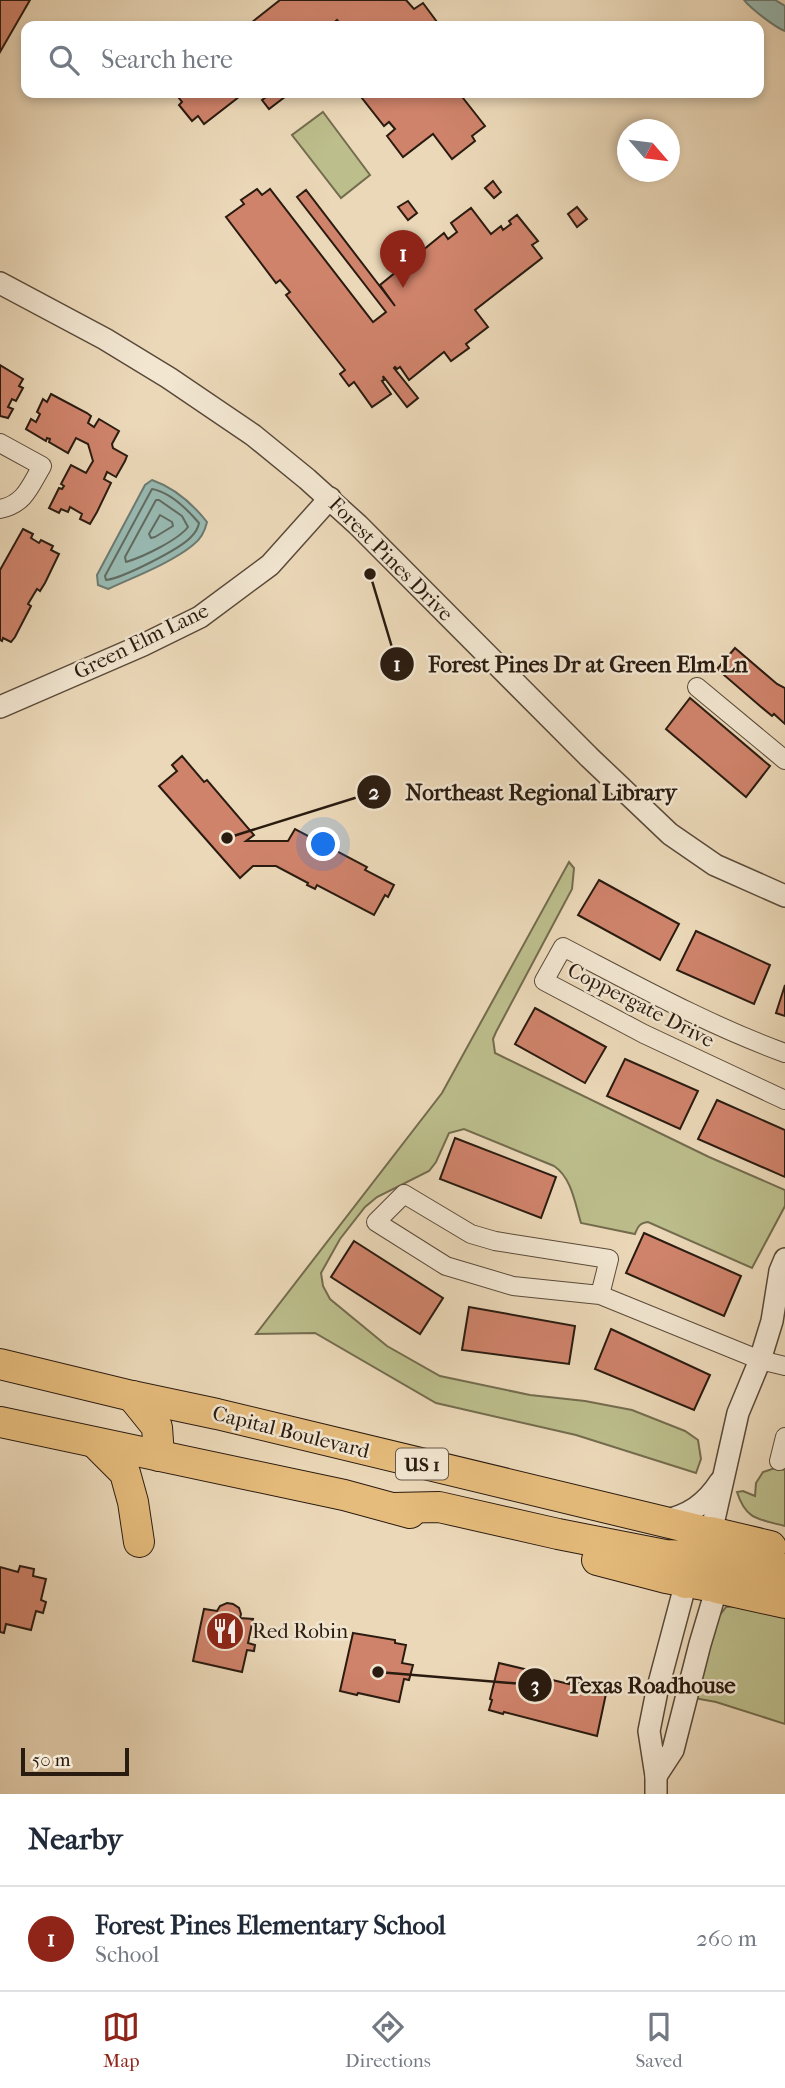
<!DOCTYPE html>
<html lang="en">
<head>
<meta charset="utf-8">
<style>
  body { margin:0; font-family:"IM FELL French Canon",serif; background:#f6f6f7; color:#1f2937 }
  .compass { position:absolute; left:617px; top:119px; width:63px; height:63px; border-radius:50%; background:#fff; box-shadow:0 4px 10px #0003; rotate:118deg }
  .scale { position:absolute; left:21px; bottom:18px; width:108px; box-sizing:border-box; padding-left:7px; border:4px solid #2a1b10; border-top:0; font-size:19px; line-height:24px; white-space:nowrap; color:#2a1b10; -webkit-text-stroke:5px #f2e6d1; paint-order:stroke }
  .you { position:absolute; left:324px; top:845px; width:24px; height:24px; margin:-18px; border:5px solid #fff; border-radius:50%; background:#1a73e8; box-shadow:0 0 0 10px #1a73e833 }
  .badge { display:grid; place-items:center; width:46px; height:46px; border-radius:50%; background:#8f2418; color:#fff; font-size:23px; font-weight:700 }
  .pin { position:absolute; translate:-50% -58px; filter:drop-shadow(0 2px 4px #0008) }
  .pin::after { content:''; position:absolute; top:37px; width:24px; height:21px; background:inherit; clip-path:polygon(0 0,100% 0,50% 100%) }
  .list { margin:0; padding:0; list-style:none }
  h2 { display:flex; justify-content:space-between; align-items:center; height:91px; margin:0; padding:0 28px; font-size:30px }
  h2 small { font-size:23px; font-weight:400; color:#747a83 }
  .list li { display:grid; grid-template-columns:46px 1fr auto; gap:21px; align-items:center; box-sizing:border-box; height:105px; padding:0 28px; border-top:2px solid #e0e1e3 }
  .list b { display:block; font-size:26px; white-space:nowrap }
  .list p { margin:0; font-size:23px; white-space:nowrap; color:#747a83 }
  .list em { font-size:23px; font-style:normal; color:#747a83 }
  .icon { flex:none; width:38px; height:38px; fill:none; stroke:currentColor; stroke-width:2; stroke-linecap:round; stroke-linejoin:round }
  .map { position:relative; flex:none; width:785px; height:1794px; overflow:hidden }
  .search { position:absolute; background:#fff; box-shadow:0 4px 10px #0003; left:21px; right:21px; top:21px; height:77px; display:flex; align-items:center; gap:18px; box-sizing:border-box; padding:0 24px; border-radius:14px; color:#747a83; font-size:26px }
  .sheet { height:196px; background:#fff }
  nav { display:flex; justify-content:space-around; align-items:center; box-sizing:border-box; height:98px; border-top:2px solid #e0e1e3; background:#fff; font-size:19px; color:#747a83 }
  nav a { display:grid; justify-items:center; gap:4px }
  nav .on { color:#8f2418 }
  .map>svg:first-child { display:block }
  .green { fill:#bcbe8c; stroke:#736c4e; stroke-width:2 }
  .water { fill:#98b9b1; stroke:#6c7a71; stroke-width:2 }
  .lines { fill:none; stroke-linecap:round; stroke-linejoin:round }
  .shore { stroke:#616a60; stroke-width:2 }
  .building { fill:#cf836b; stroke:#2a1b10; stroke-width:2 }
  .minor-casing { stroke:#5a4a3a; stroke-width:20 }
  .tertiary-casing { stroke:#5a4a3a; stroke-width:24 }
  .trunk-casing { stroke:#2a1b10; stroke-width:32 }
  .motorway-casing { stroke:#2a1b10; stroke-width:34 }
  .minor { stroke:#f2e6d1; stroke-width:18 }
  .tertiary { stroke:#f2e6d1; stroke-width:21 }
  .trunk { stroke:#e6bc7c; stroke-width:30 }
  .motorway { stroke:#e6bc7c; stroke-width:32 }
  .labels { text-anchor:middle; stroke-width:5; stroke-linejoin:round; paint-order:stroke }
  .shield { fill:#f2e6d1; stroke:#66584a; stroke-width:2 }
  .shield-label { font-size:19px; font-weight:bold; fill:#2a1b10 }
  .street-label { font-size:21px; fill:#2a1b10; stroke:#f2e6d1 }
  .poi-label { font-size:21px; fill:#2a1b10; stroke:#f2e6d1; text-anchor:start }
  .leader { fill:none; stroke:#2a1b10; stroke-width:2.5 }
  .callout-dot { fill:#2a1b10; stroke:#f2e6d1; stroke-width:2.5 }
  .mark-label { font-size:21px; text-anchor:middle; font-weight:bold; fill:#fff }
  .callout-label { font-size:23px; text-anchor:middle; font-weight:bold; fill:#2a1b10; stroke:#f2e6d1; stroke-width:5; stroke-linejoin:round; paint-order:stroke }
</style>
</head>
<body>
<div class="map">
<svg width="785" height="1794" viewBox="0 0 785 1794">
  <rect width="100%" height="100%" fill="#ebd8b8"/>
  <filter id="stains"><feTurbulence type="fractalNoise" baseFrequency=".00286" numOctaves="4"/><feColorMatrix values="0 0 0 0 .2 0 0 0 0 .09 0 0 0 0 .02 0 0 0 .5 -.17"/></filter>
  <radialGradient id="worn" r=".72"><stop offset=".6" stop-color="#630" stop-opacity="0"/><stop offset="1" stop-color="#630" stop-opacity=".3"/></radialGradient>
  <g class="green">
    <polygon points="323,112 370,175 341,198 292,135"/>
    <path d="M569,862L574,868L572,889L496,1032L493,1039L495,1053L709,1157L785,1190V1206L752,1268L648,1222C640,1223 638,1226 635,1234L581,1223C575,1204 572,1178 554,1166L464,1129L449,1133L436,1162L429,1171L377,1197L365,1207L340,1239L321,1273L323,1286L330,1299L387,1346L440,1376L530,1395L585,1401L632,1410L685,1431L698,1440L701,1459L696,1473L576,1435L436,1403L315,1333L256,1334L442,1093Z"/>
    <path d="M775,1468L785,1470V1526C758,1519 746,1520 737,1492L743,1491L755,1496L756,1483L763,1472Z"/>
    <polygon points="747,1605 785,1614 785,1724 716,1702 694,1698 716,1620 726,1607"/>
  </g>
  <g class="water">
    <path d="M744,0H775L785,6V31C776,28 750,8 744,0Z"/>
    <path d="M152,480C175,488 192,503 207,522C205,531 201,539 193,545C171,563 134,577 108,589L98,585L97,575L145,485Z"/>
  </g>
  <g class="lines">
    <g class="shore">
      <path d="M152,489C170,492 187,509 199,523C198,529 196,532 191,537C180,549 123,578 106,580L105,576Z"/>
      <path d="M156,500H159L182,516L188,527C178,540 143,557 126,562L125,557Z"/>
      <polygon points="160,515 172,522 173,526 155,537 151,538 149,534"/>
    </g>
  </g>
  <g class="building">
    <polygon points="0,0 30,0 0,52"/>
    <polygon points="280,0 406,0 414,9 423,3 437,22 434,24 436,26 342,26 337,20 330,26 247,26"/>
    <polygon points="175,93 244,93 204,124 198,116 192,121 179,105 182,102"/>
    <polygon points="272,93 290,93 269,109 262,100"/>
    <polygon points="358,93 459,93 485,126 472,136 475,141 452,159 433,134 403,157 387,136 395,129 389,122 384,126"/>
    <polygon points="493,181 501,192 494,198 485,188"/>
    <polygon points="257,189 262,195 270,189 373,322 386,312 297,197 306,190 395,306 380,285 444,233 448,239 457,232 451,223 471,208 491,234 501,226 503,230 511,224 509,221 517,215 538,241 532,245 542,258 475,310 488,327 466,344 469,348 451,361 444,352 409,380 400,367 397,369 395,367 394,368 418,398 407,407 383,376 384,380 382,381 391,394 372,407 354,382 349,386 340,374 345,370 286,295 290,292 280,280 276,283 226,217 244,204 241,200"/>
    <polygon points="408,201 417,213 408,220 398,207"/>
    <polygon points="577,207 587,219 577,227 568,214"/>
    <polygon points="0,365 23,379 19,386 23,388 16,401 12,399 8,407 13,409 8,418 0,416"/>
    <polygon points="51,394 87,413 91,416 88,423 94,427 99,419 119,431 112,444 113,448 127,456 125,461 116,477 107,472 104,479 111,483 97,512 90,524 80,519 82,514 70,507 68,512 61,509 59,513 49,508 59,488 62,489 64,486 61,484 71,465 86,473 93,461 88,444 76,438 68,453 49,442 50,439 47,438 46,441 26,429 31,419 36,422 40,414 37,412 43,399 47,402"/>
    <polygon points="23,529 33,534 31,538 39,543 41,540 53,546 51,550 59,554 45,583 40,591 37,589 28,604 31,606 15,637 11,642 3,638 2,641 0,640 0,570"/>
    <polygon points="735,648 777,684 785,688 785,724 774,714 772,716 760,706 717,669"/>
    <polygon points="690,698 770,766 746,797 666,729"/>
    <polygon points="182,756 204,782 207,780 254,835 246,841 288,841 295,829 367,867 365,870 394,885 388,897 385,895 374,915 317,885 315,889 307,885 308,883 276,866 253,866 240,878 159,786 177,771 172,765"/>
    <polygon points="599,880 679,924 660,960 578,915"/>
    <polygon points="696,931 770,965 754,1004 677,970"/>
    <polygon points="785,985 785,1016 776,1013"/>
    <polygon points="535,1008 606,1047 585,1083 515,1044"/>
    <polygon points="625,1059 698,1091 680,1129 607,1096"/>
    <polygon points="717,1100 785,1130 785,1177 698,1139"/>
    <polygon points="455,1138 556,1177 541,1218 440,1179"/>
    <polygon points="644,1233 741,1276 724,1316 626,1273"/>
    <polygon points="354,1241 443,1298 420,1334 331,1277"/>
    <polygon points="469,1307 575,1326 569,1364 462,1350"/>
    <polygon points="611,1329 710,1375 694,1410 595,1369"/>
    <polygon points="20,1566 34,1569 33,1576 46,1579 41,1600 46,1602 43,1613 36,1611 31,1630 6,1624 4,1633 0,1632 0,1567 18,1572"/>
    <polygon points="227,1603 233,1604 239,1608 241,1614 240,1618 253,1619 248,1643 255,1645 254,1651 247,1650 242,1672 193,1661 204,1609 217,1611 220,1606"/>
    <polygon points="353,1633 395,1640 395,1643 406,1645 402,1663 413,1665 409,1680 404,1679 399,1702 358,1693 357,1695 340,1691"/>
    <polygon points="499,1663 541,1673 540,1677 569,1684 570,1681 607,1689 597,1736 504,1712 503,1714 489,1710 492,1700 490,1699"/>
  </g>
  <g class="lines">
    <defs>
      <g id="minor">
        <path d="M0,443L42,466C30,486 25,504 0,509"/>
        <polyline points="697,687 785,760"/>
        <path d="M785,1053C708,1025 636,985 563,947L544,981L644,1034L785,1100"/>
        <polyline points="600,1295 609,1259 495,1241 471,1234 404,1194 376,1222 446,1266 513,1286 600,1295 760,1360 785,1366"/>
        <polyline points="779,1461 785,1437"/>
      </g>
      <g id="tertiary">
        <polyline points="0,283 105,339 169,378 253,435 307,479 358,525 589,757 670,834 715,865 785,896"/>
        <polyline points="0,707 143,645 200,617 270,565 330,498"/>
        <path d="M662,1521C688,1516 706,1504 720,1482"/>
        <polyline points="711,1533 738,1413 760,1360 772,1321 780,1271 785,1259"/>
        <polyline points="656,1776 673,1750 700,1644 717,1587"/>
        <polyline points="656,1794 656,1776 649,1731 657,1691 686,1582"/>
      </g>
      <g id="trunk">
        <polyline points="0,1364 132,1396 217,1414 711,1533 705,1544 690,1556 665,1555 558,1534 439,1507 393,1508"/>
        <polyline points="132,1396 157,1427 159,1456"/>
        <polyline points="0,1422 344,1495 410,1513"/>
        <polyline points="96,1444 125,1473 133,1502 139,1542"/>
        <polyline points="597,1560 666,1578 709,1586"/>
      </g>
      <g id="motorway">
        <polyline points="711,1533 770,1547"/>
        <polyline points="686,1582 704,1570 730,1559 785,1570"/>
        <polyline points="717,1587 785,1602"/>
      </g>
    </defs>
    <use href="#minor" class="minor-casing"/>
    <use href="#tertiary" class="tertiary-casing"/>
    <use href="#trunk" class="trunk-casing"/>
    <use href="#motorway" class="motorway-casing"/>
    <use href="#minor" class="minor"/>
    <use href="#tertiary" class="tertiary"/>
    <use href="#trunk" class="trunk"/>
    <use href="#motorway" class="motorway"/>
  </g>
  <defs>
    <symbol id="restaurant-disc" viewBox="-11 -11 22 22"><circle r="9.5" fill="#8f2418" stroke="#f2e6d1"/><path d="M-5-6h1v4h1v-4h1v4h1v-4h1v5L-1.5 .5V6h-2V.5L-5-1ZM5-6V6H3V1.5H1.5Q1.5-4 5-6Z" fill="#fff"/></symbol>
  </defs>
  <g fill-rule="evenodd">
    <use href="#restaurant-disc" x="203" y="1609" width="44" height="44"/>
  </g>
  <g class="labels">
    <rect class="shield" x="396" y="1448.5" width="52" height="31" rx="5"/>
    <g class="shield-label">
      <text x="422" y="1471">US 1</text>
    </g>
    <g class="street-label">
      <text transform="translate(391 559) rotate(45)" y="7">Forest Pines Drive</text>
      <text transform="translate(141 641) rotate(-26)" y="7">Green Elm Lane</text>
      <text transform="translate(641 1005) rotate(27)" y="7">Coppergate Drive</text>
      <text transform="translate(291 1432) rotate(14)" y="7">Capital Boulevard</text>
    </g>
    <g class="poi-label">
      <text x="252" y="1638">Red Robin</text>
    </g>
  </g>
  <path class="leader" d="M370 574L397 664M227 838L374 792M378 1672L535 1685"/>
  <g class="callout-dot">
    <circle cx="370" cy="574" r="7"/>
    <circle cx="227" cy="838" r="7"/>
    <circle cx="378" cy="1672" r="7"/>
    <circle cx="397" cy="664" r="18"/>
    <circle cx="374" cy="792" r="18"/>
    <circle cx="535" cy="1685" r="18"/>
  </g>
  <g class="mark-label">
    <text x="397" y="671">1</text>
    <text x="374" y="799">2</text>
    <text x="535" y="1692">3</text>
  </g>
  <g class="callout-label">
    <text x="588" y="672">Forest Pines Dr at Green Elm Ln</text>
    <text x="541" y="800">Northeast Regional Library</text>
    <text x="651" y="1693">Texas Roadhouse</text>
  </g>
  <rect width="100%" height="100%" filter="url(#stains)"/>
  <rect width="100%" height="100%" fill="url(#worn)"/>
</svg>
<svg class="compass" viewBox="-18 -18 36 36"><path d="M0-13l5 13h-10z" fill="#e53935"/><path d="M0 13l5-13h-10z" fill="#747a83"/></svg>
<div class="scale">50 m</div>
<div class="you"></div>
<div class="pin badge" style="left:403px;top:288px">1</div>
<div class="search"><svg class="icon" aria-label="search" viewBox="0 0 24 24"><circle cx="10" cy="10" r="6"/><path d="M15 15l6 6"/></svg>Search here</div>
</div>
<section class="sheet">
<h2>Nearby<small></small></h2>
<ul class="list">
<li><span class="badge">1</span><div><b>Forest Pines Elementary School</b><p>School</p></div><em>260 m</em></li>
</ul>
</section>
<nav>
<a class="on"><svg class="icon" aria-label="map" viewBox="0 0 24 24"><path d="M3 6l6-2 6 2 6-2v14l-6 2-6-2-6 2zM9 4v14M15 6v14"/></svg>Map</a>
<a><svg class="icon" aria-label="directions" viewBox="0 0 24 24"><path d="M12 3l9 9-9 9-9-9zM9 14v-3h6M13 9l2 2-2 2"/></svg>Directions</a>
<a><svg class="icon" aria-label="saved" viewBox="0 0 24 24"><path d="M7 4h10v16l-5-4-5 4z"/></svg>Saved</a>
</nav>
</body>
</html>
